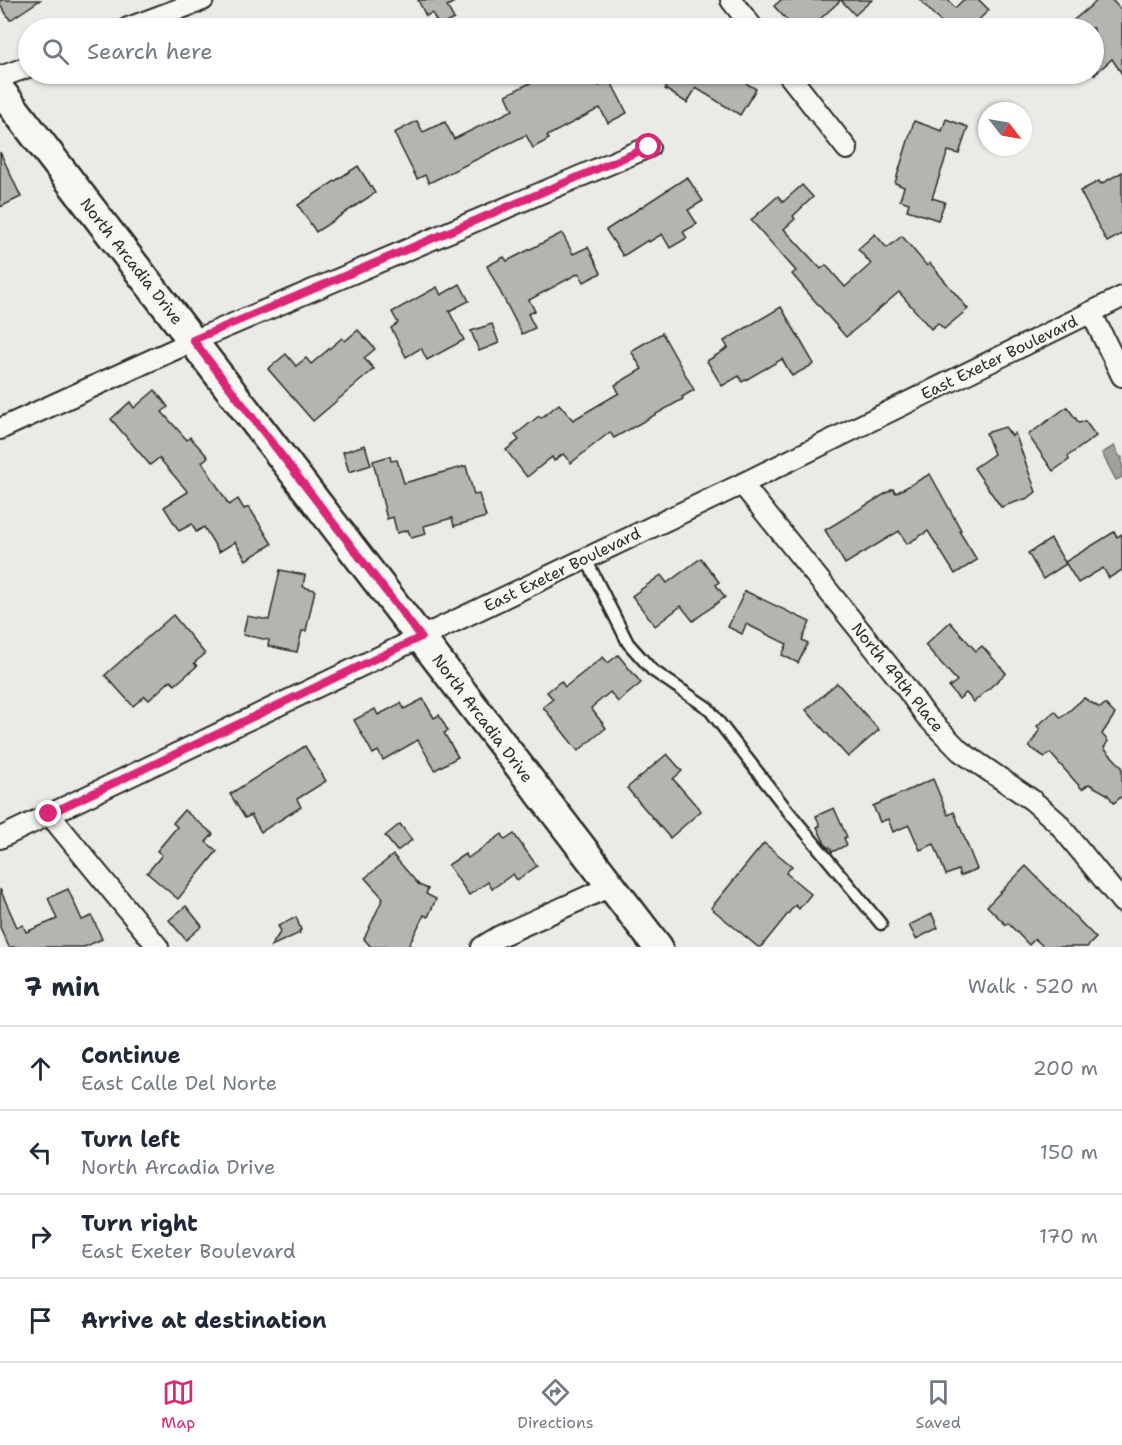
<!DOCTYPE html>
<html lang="en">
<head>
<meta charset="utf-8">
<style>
  body { margin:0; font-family:"Shantell Sans",sans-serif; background:#f6f6f7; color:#1f2937 }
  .compass { position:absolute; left:978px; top:102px; width:54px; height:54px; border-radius:50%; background:#fff; box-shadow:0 2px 4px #0004; rotate:121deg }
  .stop { position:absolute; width:18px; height:18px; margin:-14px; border:4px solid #db2777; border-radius:50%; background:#fff }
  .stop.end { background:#db2777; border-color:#fff; box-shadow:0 2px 6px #0008 }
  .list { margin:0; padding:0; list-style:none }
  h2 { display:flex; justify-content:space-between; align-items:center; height:78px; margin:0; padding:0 24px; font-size:26px }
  h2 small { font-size:20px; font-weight:400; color:#747a83 }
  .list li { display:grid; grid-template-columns:39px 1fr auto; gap:18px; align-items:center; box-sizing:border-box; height:84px; padding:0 24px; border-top:2px solid #e0e1e3 }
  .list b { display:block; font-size:22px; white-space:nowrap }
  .list p { margin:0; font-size:20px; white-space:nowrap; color:#747a83 }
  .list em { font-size:20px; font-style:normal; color:#747a83 }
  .icon { flex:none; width:33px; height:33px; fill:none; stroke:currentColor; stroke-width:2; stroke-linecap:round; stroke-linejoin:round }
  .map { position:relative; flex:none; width:1122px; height:947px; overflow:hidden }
  .search { position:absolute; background:#fff; box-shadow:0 2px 4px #0004; left:18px; right:18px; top:18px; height:66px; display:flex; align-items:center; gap:15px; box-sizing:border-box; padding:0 21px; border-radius:33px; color:#747a83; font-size:22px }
  .sheet { height:414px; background:#fff }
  nav { display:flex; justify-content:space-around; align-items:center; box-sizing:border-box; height:84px; border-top:2px solid #e0e1e3; background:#fff; font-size:16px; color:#747a83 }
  nav a { display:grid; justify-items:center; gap:3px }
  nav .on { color:#db2777 }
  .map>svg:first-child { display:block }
  .water { fill:#a1a19e; stroke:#727270; stroke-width:1.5 }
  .building { fill:#b4b4b1; stroke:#2b2b2b; stroke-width:1.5 }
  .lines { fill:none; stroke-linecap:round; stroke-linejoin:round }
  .lane-casing { stroke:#2b2b2b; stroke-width:15 }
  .street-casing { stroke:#2b2b2b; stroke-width:24 }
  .secondary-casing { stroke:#2b2b2b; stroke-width:33 }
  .lane { stroke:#f6f6f2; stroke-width:10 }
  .street { stroke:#f6f6f2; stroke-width:20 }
  .secondary { stroke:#f6f6f2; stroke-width:28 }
  .route { stroke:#db2777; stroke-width:8 }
  .labels { text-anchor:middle; stroke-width:4.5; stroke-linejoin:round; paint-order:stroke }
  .street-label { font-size:16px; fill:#2b2b2b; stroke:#f6f6f2 }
</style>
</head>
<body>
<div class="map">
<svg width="1122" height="947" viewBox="0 0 1122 947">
  <rect width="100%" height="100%" fill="#eaeae6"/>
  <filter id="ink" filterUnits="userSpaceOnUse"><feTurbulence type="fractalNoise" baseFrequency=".0167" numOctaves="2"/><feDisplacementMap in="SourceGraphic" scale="12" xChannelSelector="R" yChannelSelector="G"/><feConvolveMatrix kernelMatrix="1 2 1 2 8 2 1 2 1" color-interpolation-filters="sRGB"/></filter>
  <g filter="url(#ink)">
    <polygon class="water" points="1114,446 1120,457 1122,457 1122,477 1116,480 1102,453"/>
    <g class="building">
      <polygon points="0,0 40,0 10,20 0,4"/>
      <polygon points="418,0 458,0 447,6 454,19 439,26 432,13 426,16"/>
      <polygon points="781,0 872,0 855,15 841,0 810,28 794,28 774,6"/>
      <polygon points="920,0 948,0 955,8 963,0 979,0 989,10 970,28 946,28"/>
      <polygon points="1098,0 1112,0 1122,11 1122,74 1112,59 1094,75 1094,28 1064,28"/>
      <polygon points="548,74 592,74 599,86 610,80 627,113 608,123 600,108 547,136 549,139 533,148 526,135 429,183 425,175 417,179 394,133 417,121 423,132 445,122 454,139 513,110 506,95"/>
      <polygon points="672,74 731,74 756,89 740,115 696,88 687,103 665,89 674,75"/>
      <polygon points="946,119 968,127 959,154 948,151 932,198 945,202 938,220 907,210 909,203 900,200 904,187 895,183 914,121 942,131"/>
      <polygon points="0,152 21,197 0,207"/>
      <polygon points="358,166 375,193 316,232 298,205"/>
      <polygon points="1122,172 1122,234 1107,242 1080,191 1099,181 1101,184"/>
      <polygon points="687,177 703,201 688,210 697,224 683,232 687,238 670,248 662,234 649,242 648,240 623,256 606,230"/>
      <polygon points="802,185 813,197 793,216 795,219 784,229 821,269 826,265 845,287 871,264 858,249 875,234 887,248 902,236 927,266 930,263 968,309 944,329 938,323 931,329 899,292 846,337 792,274 796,271 751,220 778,196 783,202"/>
      <polygon points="562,233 573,254 588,247 601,273 584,282 579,273 529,300 535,311 528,314 535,328 522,334 487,266 504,257 507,261"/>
      <polygon points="460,284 469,301 449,311 464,340 427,360 421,348 406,357 391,328 398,323 392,312 437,287 441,295"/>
      <polygon points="781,307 814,364 792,376 782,359 742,382 739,376 722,386 707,361 728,348 724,341"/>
      <polygon points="492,324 499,343 479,351 471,331"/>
      <polygon points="358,330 375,349 364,358 374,369 313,421 268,369 286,354 296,366 306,358 311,364 342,338 345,341"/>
      <polygon points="662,333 694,390 682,397 683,399 614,438 610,432 571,463 563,454 554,461 552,457 527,477 506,450 519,440 515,435 539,416 541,418 559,404 573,420 619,393 615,385 642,369 631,351"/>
      <polygon points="155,390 168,407 162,412 187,440 190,437 208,457 202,462 229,505 238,499 244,509 249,507 272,544 246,560 235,542 219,552 204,527 196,532 192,524 179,531 164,507 188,492 159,458 150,465 111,419 130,402 134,408"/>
      <polygon points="1067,407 1079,423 1085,421 1096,436 1068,456 1069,460 1053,471 1028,435"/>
      <polygon points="1005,427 1012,436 1015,433 1036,492 1028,498 1001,507 974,468 994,454 986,433"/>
      <polygon points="365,445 371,465 349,472 343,452"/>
      <polygon points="390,456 391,461 397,460 404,483 466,466 474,495 479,494 486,517 454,526 452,518 424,526 426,534 411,538 408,530 397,533 393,517 387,519 373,461"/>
      <polygon points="930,474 961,530 959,531 977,560 955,574 928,531 907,544 899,531 845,564 825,530 893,489 896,493"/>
      <polygon points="1114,532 1117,537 1122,534 1122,570 1109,578 1103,568 1078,583 1065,562"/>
      <polygon points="1051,539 1066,564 1043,579 1028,553"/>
      <polygon points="701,558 719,582 716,585 725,597 693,621 681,606 655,626 632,596 661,575 667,583"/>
      <polygon points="280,570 305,575 303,587 315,590 306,631 302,631 297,652 268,646 269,640 243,635 247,616 269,620"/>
      <polygon points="745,591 810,622 802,640 808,643 798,663 782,655 787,644 746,624 742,634 728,627"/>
      <polygon points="173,615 205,654 194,663 197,666 175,685 171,680 149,700 145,696 133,706 105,675"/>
      <polygon points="950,622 976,651 982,646 1006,673 974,702 966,693 959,699 949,687 957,681 925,645"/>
      <polygon points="618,655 641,683 618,702 610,692 591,708 606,728 578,751 543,707 553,699 547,692 561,681 565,687 603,657 608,663"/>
      <polygon points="837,683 879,730 848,757 806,710"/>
      <polygon points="1084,698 1100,708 1105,704 1115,714 1102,734 1108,741 1104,748 1122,767 1122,796 1114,803 1107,794 1089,784 1082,789 1050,753 1045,757 1029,747 1040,729 1037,726 1055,711 1061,718"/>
      <polygon points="423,699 434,718 439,715 448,731 444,733 458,757 435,770 418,740 383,760 378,751 373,754 354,720 375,709 378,715 401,703 404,709"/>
      <polygon points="305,746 326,781 297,799 301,807 261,832 251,815 245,818 230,794"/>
      <polygon points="667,754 682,771 673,779 701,811 670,838 627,788"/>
      <polygon points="933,779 948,815 954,812 977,869 960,876 958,870 946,875 934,844 920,850 909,825 893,832 888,819 880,822 873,806"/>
      <polygon points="834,808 847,837 844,838 847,845 832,852 830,847 828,848 825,844 817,827 820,826 816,816"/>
      <polygon points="184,810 213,834 206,842 217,851 178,899 147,873 162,855 157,851 177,827 173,823"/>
      <polygon points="400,824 412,840 397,851 385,836"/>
      <polygon points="502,834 505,840 514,834 537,866 517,880 513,874 492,889 488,882 469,895 448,865 465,854 468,858"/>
      <polygon points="764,843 792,866 786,873 811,894 799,909 795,905 761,947 758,947 711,908"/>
      <polygon points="393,855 419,885 428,889 426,894 436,899 428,917 424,915 408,947 371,947 364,939 383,898 365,878"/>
      <polygon points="1026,866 1096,938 1087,947 1044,947 1035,939 1029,945 1008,923 1006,925 987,906"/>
      <polygon points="0,889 17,927 23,925 26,932 57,919 48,898 68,889 82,920 92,916 102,939 84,947 9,947 0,927"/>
      <polygon points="186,906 202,926 186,940 169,920"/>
      <polygon points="932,914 938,928 916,939 909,925"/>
      <polygon points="296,917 301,930 299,931 300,933 271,946 281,931 278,926"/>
    </g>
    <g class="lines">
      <defs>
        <polyline id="lane" points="585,557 628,643 652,670 708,708 784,806 881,924"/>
        <g id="street">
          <polyline points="731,0 753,28"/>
          <polyline points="128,28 203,0"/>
          <polyline points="788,74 847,149"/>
          <polyline points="0,77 28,67"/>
          <polyline points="1091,312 1122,376"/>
          <polyline points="0,429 193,341 649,147"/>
          <polyline points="742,484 904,685 926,716 960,751 1032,800 1057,822 1122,902"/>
          <polyline points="49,814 158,947"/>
          <polyline points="0,838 742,484 1122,297"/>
          <polyline points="482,947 500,936 611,886"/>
        </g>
        <polyline id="secondary" points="0,90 658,947"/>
      </defs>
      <use href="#lane" class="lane-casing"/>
      <use href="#street" class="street-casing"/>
      <use href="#secondary" class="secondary-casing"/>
      <use href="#lane" class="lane"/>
      <use href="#street" class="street"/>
      <use href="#secondary" class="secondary"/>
    </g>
  </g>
  <g class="lines" filter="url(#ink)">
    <polyline class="route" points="49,814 421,637 193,340 649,147"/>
  </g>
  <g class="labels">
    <g class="street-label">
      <text transform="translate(132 261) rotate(52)" y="6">North Arcadia Drive</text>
      <text transform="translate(999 357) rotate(-26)" y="6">East Exeter Boulevard</text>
      <text transform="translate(562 569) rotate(-26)" y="6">East Exeter Boulevard</text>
      <text transform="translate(898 677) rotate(51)" y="6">North 49th Place</text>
      <text transform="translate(483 718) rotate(53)" y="6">North Arcadia Drive</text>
    </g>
  </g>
</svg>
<svg class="compass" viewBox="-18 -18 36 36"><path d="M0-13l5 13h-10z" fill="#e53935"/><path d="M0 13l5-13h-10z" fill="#747a83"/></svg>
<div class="stop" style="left:649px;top:147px"></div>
<div class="stop end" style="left:49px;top:814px"></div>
<div class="search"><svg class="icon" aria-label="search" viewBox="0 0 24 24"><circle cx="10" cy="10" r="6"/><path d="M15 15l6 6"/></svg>Search here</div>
</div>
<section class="sheet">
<h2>7 min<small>Walk · 520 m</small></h2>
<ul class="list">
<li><svg class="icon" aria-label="ahead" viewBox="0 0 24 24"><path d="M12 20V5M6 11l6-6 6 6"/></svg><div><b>Continue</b><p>East Calle Del Norte</p></div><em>200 m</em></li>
<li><svg class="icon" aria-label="left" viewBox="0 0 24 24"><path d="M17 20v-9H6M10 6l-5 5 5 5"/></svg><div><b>Turn left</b><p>North Arcadia Drive</p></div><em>150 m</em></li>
<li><svg class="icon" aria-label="right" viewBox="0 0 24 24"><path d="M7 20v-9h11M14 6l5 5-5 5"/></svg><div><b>Turn right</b><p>East Exeter Boulevard</p></div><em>170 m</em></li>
<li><svg class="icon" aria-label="arrive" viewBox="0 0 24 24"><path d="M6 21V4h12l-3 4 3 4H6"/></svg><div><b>Arrive at destination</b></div></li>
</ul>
</section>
<nav>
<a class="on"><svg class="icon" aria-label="map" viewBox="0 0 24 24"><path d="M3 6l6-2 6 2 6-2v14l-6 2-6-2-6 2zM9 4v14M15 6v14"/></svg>Map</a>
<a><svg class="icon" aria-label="directions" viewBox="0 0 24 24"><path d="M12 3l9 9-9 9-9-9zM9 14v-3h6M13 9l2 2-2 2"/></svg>Directions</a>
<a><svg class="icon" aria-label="saved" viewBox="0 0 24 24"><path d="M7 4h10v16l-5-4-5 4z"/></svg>Saved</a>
</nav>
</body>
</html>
